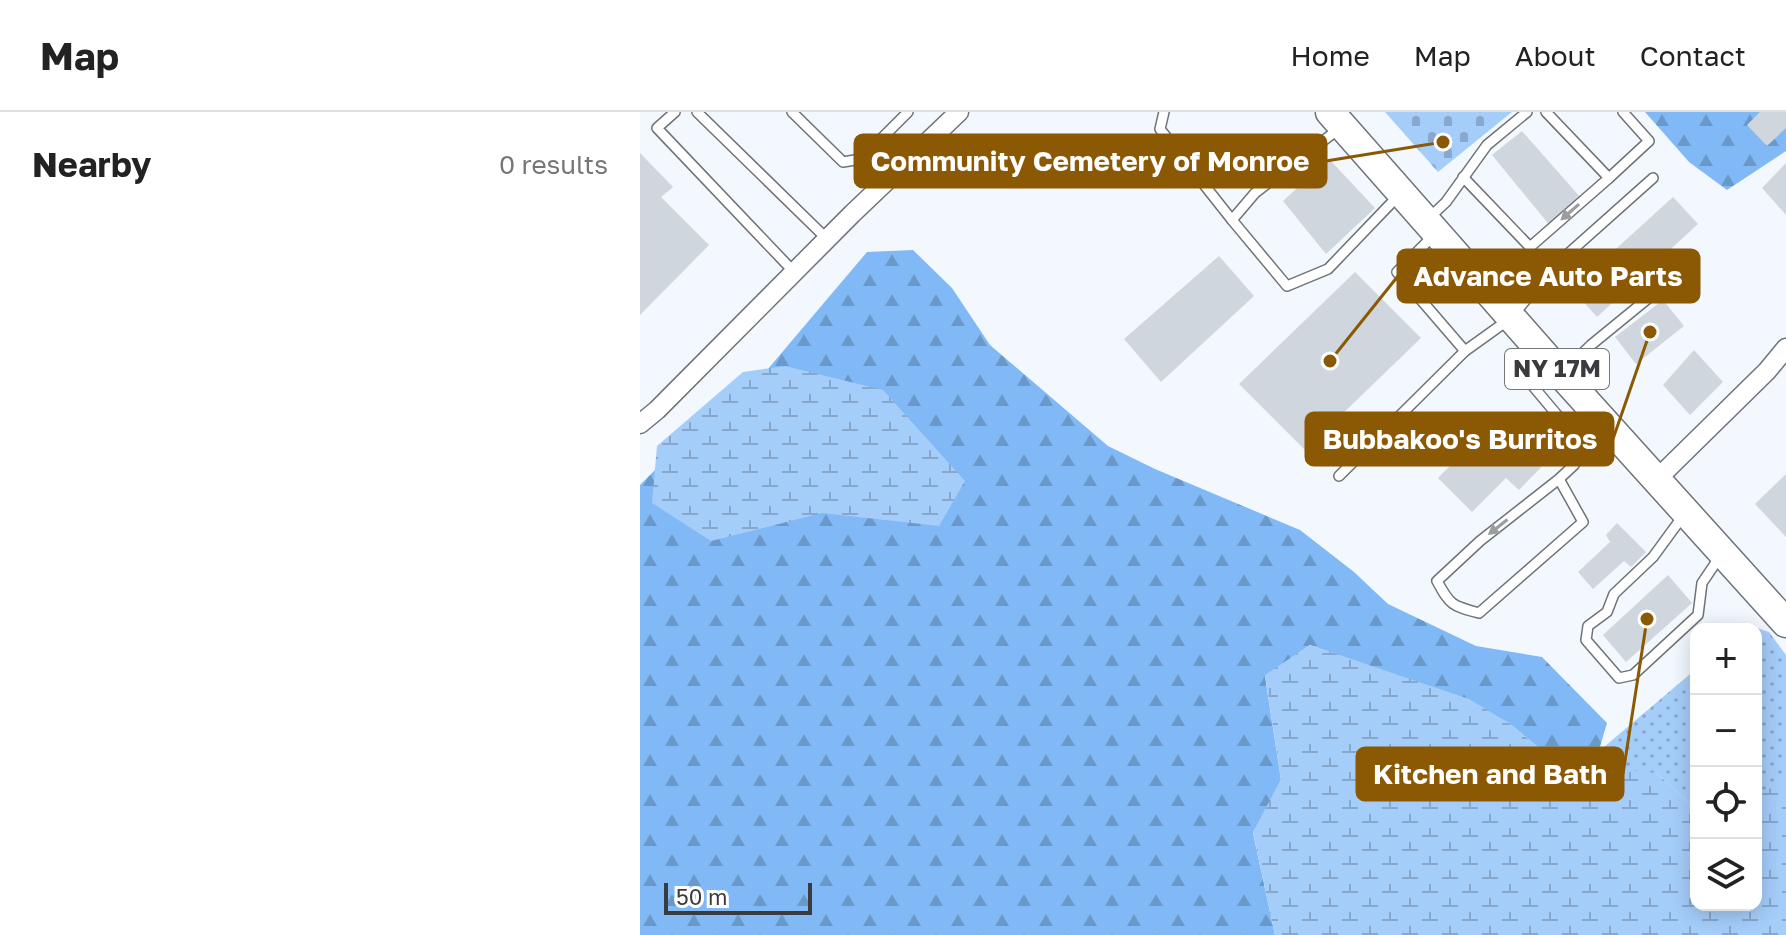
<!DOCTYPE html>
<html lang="en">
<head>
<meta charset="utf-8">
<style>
  body { margin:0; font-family:"Golos Text",sans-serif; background:#f6f6f6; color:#222 }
  .controls { position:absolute; right:24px; bottom:24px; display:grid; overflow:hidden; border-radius:16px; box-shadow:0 4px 20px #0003 }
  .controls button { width:72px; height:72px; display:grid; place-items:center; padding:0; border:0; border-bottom:2px solid #e0e0e0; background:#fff; color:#222; font:40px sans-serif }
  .scale { position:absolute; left:24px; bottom:20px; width:148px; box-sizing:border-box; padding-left:8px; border:4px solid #393b3e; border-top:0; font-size:22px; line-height:28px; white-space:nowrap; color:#393b3e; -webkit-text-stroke:6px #fff; paint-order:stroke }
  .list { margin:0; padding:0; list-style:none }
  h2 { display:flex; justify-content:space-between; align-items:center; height:104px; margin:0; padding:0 32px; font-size:34px }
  h2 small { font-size:26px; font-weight:400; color:#767676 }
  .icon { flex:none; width:44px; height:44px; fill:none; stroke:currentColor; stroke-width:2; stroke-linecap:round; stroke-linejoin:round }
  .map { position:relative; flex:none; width:1146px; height:823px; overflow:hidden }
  header { display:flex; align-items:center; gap:48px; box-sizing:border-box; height:112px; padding:0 40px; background:#fff; border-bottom:2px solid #e0e0e0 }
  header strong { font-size:38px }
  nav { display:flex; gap:44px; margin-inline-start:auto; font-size:28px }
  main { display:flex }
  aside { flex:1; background:#fff }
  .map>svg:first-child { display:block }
  .grass { fill:url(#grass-dots) }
  .forest { fill:url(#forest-firs) }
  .wetland { fill:url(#wetland-marsh) }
  .cemetery { fill:url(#cemetery-stones) }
  .building { fill:#d0d6dd }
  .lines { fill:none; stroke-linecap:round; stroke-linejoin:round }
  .lane-casing { stroke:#6d7379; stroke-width:12 }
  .street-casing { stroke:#6d7379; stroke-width:21 }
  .primary-casing { stroke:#6d7379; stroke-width:31 }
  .lane { stroke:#fff; stroke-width:9 }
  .street { stroke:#fff; stroke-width:18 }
  .primary { stroke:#fff; stroke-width:28 }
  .oneway { fill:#9c9d9e }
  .labels { text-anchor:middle; stroke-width:6; stroke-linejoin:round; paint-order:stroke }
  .shield { fill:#fff; stroke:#747678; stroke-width:2 }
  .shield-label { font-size:24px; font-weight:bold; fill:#393b3e }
  .leader { fill:none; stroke:#8b5903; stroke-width:3 }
  .callout-dot { fill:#8b5903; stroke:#fff; stroke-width:3 }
  .callout { fill:#8b5903; stroke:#8b5903; stroke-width:3 }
  .callout-label { font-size:28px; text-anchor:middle; font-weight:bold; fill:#fff }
</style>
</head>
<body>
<header>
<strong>Map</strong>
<nav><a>Home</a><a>Map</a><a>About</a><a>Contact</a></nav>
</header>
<main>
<aside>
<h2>Nearby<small>0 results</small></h2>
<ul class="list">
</ul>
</aside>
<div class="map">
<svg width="1146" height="823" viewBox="0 0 1146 823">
  <defs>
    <pattern id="grass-dots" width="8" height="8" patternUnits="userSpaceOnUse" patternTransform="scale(2)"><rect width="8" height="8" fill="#a5cdfa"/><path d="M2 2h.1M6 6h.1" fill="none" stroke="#87a8cc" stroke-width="1.8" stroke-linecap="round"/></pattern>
    <pattern id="forest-firs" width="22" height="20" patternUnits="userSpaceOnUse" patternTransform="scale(2)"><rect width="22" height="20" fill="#80b9f5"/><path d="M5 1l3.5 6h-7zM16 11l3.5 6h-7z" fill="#6a98c8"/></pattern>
    <pattern id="wetland-marsh" width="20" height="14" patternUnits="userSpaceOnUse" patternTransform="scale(2)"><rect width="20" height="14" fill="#a5cdfa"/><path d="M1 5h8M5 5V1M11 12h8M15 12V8" fill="none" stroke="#87a8cc"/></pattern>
    <pattern id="cemetery-stones" width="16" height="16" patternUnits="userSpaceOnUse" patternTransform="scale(2)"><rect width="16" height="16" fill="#a5cdfa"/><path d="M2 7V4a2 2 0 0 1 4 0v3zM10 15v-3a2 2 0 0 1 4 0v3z" fill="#87a8cc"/></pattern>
  </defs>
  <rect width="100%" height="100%" fill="#f3f8fe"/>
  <g class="grass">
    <polygon points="1108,513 1129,520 1146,543 1146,823 1116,773 1116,517 1103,517"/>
    <polygon points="1056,557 1056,697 1016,661 931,663"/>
  </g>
  <g class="forest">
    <polygon points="1005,0 1146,0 1146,39 1087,78 1049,50"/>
    <polygon points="273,138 312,176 350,233 468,334 515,357 660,418 714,460 748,492 836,534 902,545 967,611 959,638 931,663 869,611 734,556 670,533 625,564 641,668 613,721 635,823 0,823 0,373 30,343 116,271 227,140"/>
  </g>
  <g class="wetland">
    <polygon points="145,254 243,278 325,369 299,414 182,401 71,429 12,391 17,334 103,260"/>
    <polygon points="670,533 829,587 869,611 930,662 959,655 1016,661 1056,697 1056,793 1116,793 1116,686 1134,674 1146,672 1146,823 635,823 613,720 641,668 625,563"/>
  </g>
  <polygon class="cemetery" points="745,0 872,0 798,60"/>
  <g class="building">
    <polygon points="1120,0 1146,0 1146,16 1127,34 1107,13"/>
    <polygon points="882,19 941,86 911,115 852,43"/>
    <polygon points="0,41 33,75 21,85 69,133 0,203"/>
    <polygon points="689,47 735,96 686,142 643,89"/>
    <polygon points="1146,51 1146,103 1122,76"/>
    <polygon points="1033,85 1058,112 957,205 932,177"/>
    <polygon points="579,144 614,184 521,270 484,227"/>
    <polygon points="715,160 781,226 665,338 599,272"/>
    <polygon points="1023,188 1044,214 996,252 975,225"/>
    <polygon points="1054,238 1083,270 1050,303 1023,273"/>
    <polygon points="860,303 881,324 892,313 917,339 879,378 866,366 832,400 798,366"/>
    <polygon points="1146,362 1146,425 1115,392"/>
    <polygon points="977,411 1006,440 991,455 984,449 953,477 938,460 970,430 966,423"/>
    <polygon points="1028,463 1052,491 986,550 963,523"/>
  </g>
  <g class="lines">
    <defs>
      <g id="lane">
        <polyline points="35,0 17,16 154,160"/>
        <polyline points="57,0 187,127"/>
        <polyline points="152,0 203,50 221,47 268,0"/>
        <polyline points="524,0 520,17 592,108"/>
        <polyline points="906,0 969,66 1009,29 983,0"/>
        <polyline points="700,16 615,81 592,108 647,174 688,157 758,84"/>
        <polyline points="823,65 890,135 969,66"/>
        <polyline points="789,106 806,90 847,33 887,0"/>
        <polyline points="794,123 757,160 825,239 871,206 911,157 1013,66"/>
        <polyline points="905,246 887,267 944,335"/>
        <polyline points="923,260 951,233 1011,184"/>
        <polyline points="699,364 825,239"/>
        <path d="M919,367L943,410L839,501C812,494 810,493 797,469L840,429L919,367L934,353L944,335L965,317"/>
        <polyline points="1043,404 1013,445 974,482 967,500 948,514 946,528 979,566 993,563 1058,503 1062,471 1081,443"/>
      </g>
      <g id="street">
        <polyline points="0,312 17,298 212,102 319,0"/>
        <polyline points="1016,368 1127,259 1146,236"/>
      </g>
      <polyline id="primary" points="690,0 921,262 1146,511"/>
    </defs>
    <use href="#lane" class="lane-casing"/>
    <use href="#street" class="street-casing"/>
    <use href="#primary" class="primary-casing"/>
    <use href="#lane" class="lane"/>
    <use href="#street" class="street"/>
    <use href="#primary" class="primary"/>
  </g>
  <defs><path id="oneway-solid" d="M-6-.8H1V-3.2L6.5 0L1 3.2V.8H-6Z" transform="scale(2)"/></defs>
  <g class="oneway">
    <use href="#oneway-solid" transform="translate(930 100) rotate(139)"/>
    <use href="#oneway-solid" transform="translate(858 415) rotate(142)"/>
  </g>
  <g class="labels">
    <rect class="shield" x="865" y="237" width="104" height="40" rx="6"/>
    <g class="shield-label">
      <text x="917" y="265">NY 17M</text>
    </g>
  </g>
  <path class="leader" d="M803 30L686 49M690 249L758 164M1010 220L973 327M1007 507L983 662"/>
  <g class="callout-dot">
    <circle cx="803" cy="30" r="8"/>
    <circle cx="690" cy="249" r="8"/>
    <circle cx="1010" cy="220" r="8"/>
    <circle cx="1007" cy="507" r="8"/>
  </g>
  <g class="callout">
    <rect x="215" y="23" width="471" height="52" rx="8"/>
    <rect x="758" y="138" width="301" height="52" rx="8"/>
    <rect x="666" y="301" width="307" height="52" rx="8"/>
    <rect x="717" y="636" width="266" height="52" rx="8"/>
  </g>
  <g class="callout-label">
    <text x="450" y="59">Community Cemetery of Monroe</text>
    <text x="908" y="174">Advance Auto Parts</text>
    <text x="820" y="337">Bubbakoo's Burritos</text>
    <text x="850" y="672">Kitchen and Bath</text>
  </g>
</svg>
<div class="controls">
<button>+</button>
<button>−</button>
<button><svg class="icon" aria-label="locate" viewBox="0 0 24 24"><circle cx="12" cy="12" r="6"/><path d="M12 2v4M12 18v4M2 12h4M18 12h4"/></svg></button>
<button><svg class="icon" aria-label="layers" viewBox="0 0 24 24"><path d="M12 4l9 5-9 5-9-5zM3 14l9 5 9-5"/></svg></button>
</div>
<div class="scale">50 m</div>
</div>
</main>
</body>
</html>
